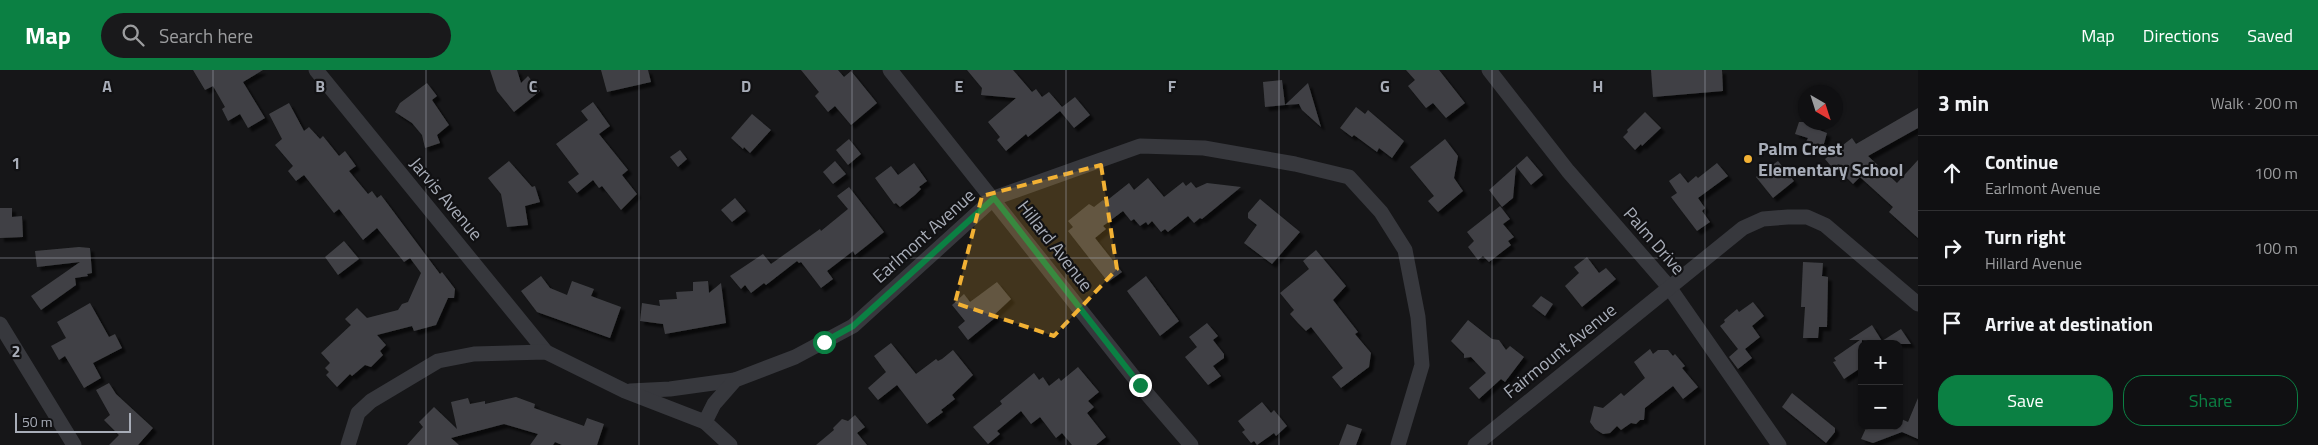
<!DOCTYPE html>
<html lang="en">
<head>
<meta charset="utf-8">
<style>
  body { margin:0; font-family:"Titillium Web",sans-serif; background:#19191b; color:#f1f3f6 }
  .controls { position:absolute; right:15px; bottom:15px; display:grid; overflow:hidden; border-radius:10px; box-shadow:0 1px 4px #0004 }
  .controls button { width:45px; height:45px; display:grid; place-items:center; padding:0; border:0; border-bottom:1px solid #303032; background:#101012; color:#f1f3f6; font:25px sans-serif }
  .compass { position:absolute; left:1798px; top:15px; width:45px; height:45px; border-radius:50%; background:#101012; box-shadow:0 1px 4px #0004; rotate:141deg }
  .scale { position:absolute; left:15px; bottom:12px; width:116px; box-sizing:border-box; padding-left:5px; border:2px solid #a8adb8; border-top:0; font-size:14px; line-height:18px; white-space:nowrap; color:#a8adb8; -webkit-text-stroke:4px #111113; paint-order:stroke }
  .stop { position:absolute; width:15px; height:15px; margin:-11px; border:4px solid #0b8043; border-radius:50%; background:#fff }
  .stop.end { background:#0b8043; border-color:#fff; box-shadow:0 1px 5px #0008 }
  .list { margin:0; padding:0; list-style:none }
  h2 { display:flex; justify-content:space-between; align-items:center; height:65px; margin:0; padding:0 20px; font-size:21px }
  h2 small { font-size:16px; font-weight:400; color:#9c9d9f }
  .list li { display:grid; grid-template-columns:32px 1fr auto; gap:15px; align-items:center; box-sizing:border-box; height:75px; padding:0 20px; border-top:1px solid #303032 }
  .list b { display:block; font-size:19px; white-space:nowrap }
  .list p { margin:0; font-size:16px; white-space:nowrap; color:#9c9d9f }
  .list em { font-size:16px; font-style:normal; color:#9c9d9f }
  .actions { display:flex; gap:10px; padding:15px 20px }
  .actions a { flex:1; padding:11px 0; border:1px solid #0b8043; border-radius:20px; text-align:center; font-size:18px; color:#0b8043 }
  .actions .main { background:#0b8043; color:#fff }
  .icon { flex:none; width:28px; height:28px; fill:none; stroke:currentColor; stroke-width:2; stroke-linecap:round; stroke-linejoin:round }
  .map { position:relative; flex:none; width:1918px; height:375px; overflow:hidden }
  header { display:flex; align-items:center; gap:30px; box-sizing:border-box; height:70px; padding:0 25px; background:#0b8043; color:#fff }
  header strong { font-size:24px }
  nav { display:flex; gap:28px; margin-inline-start:auto; font-size:18px }
  .search { width:350px; height:45px; background:#19191b; display:flex; align-items:center; gap:12px; box-sizing:border-box; padding:0 18px; border-radius:28px; color:#9c9d9f; font-size:19px }
  main { display:flex }
  aside { flex:1; background:#101012 }
  .map>svg:first-child { display:block }
  .building { fill:#404145; filter:url(#shadow) }
  .lines { fill:none; stroke-linecap:round; stroke-linejoin:round }
  .minor { stroke:#37383d; stroke-width:15 }
  .route { stroke:#0b8043; stroke-width:6 }
  .marked { fill:#f2b134; fill-opacity:0.2; stroke:#f2b134; stroke-width:4; stroke-dasharray:10 6; stroke-linejoin:round }
  .grid { fill:none; stroke:#a8adb8; stroke-width:1; stroke-opacity:0.55 }
  .poi-dot { fill:#f2b134; stroke:#111113; stroke-width:2 }
  .labels { text-anchor:middle; stroke-width:4.5; stroke-linejoin:round; paint-order:stroke }
  .poi-label { font-size:18px; font-weight:bold; fill:#a8adb8; stroke:#111113; text-anchor:start }
  .street-label { font-size:18px; fill:#a8adb8; stroke:#111113 }
  .grid-label { font-size:16px; text-anchor:middle; font-weight:bold; fill:#a8adb8; stroke:#111113; stroke-width:4.5; stroke-linejoin:round; paint-order:stroke }
</style>
</head>
<body>
<header>
<strong>Map</strong>
<div class="search"><svg class="icon" aria-label="search" viewBox="0 0 24 24"><circle cx="10" cy="10" r="6"/><path d="M15 15l6 6"/></svg>Search here</div>
<nav><a>Map</a><a>Directions</a><a>Saved</a></nav>
</header>
<main>
<div class="map">
<svg width="1918" height="375" viewBox="0 0 1918 375">
  <defs>
    <filter id="shadow"><feDropShadow dx="4" dy="4" stdDeviation="1" flood-color="#0009"/></filter>
  </defs>
  <rect width="100%" height="100%" fill="#161618"/>
  <g class="building">
    <polygon points="193,0 263,0 243,12 265,48 248,58 240,44 228,51 222,39 225,37 213,16 205,20"/>
    <polygon points="490,0 517,0 521,13 528,6 540,21 514,42 497,21"/>
    <polygon points="601,0 648,0 651,12 607,22"/>
    <polygon points="801,0 838,0 844,7 851,1 877,33 851,55 835,36 828,42 815,26 819,22"/>
    <polygon points="967,0 1013,0 1032,22 1036,19 1042,27 1049,22 1062,37 1075,27 1090,45 1074,58 1060,41 1028,67 1026,64 1006,81 997,70 1000,67 988,52 1016,28 981,25 982,18"/>
    <polygon points="1406,0 1439,0 1465,33 1446,48 1433,33 1426,38 1408,16 1415,10"/>
    <polygon points="1651,0 1722,0 1723,21 1653,27"/>
    <polygon points="1282,10 1285,35 1265,37 1263,12"/>
    <polygon points="427,13 437,26 432,30 449,55 437,65 440,73 425,78 422,65 412,53 395,42 400,33"/>
    <polygon points="1308,13 1321,57 1302,40 1299,34 1285,35"/>
    <polygon points="593,32 610,56 599,64 628,100 622,105 637,124 621,140 602,116 599,118 593,110 577,123 568,112 579,104 556,74 588,50 581,41"/>
    <polygon points="289,33 304,61 309,57 320,69 323,66 339,86 345,81 356,96 349,101 368,124 372,121 377,128 381,125 440,204 442,202 455,219 454,228 448,228 436,255 414,261 412,256 377,265 386,275 380,281 383,285 371,297 365,295 352,306 350,304 337,317 326,305 329,302 325,298 330,293 321,283 351,255 345,249 357,238 367,248 398,240 402,234 408,232 421,203 410,188 404,192 377,158 363,170 339,139 334,143 304,105 296,111 288,101 293,96 275,75 282,69 269,44"/>
    <polygon points="1356,37 1365,44 1368,40 1404,71 1392,88 1379,78 1377,82 1354,65 1352,67 1340,58"/>
    <polygon points="1918,38 1918,58 1868,86 1897,113 1918,90 1918,168 1889,142 1893,137 1860,107 1853,114 1839,100 1836,102 1825,89 1852,68 1856,74"/>
    <polygon points="1645,42 1661,58 1642,76 1641,74 1635,80 1623,67 1628,62 1627,60"/>
    <polygon points="752,44 771,60 750,83 744,77 743,79 731,68"/>
    <polygon points="1799,52 1821,52 1819,60 1827,63 1823,77 1806,72 1808,68 1795,64"/>
    <polygon points="849,69 861,84 848,95 836,80"/>
    <polygon points="1445,69 1458,86 1454,108 1463,121 1438,142 1428,131 1434,126 1410,97"/>
    <polygon points="680,80 687,89 678,97 670,87"/>
    <polygon points="1527,86 1543,105 1531,115 1516,96 1513,128 1502,137 1489,120"/>
    <polygon points="509,91 532,117 535,116 540,132 525,136 528,155 507,157 501,124 488,108"/>
    <polygon points="835,91 846,104 833,114 823,102"/>
    <polygon points="1778,91 1794,111 1773,128 1756,107"/>
    <polygon points="914,93 927,111 919,117 921,119 915,125 900,137 896,133 894,134 875,108 891,96 898,105"/>
    <polygon points="1717,93 1728,106 1698,128 1705,138 1702,141 1710,152 1697,161 1671,127 1677,123 1669,111 1680,103 1688,113 1696,106 1698,108"/>
    <polygon points="1148,108 1164,127 1183,112 1186,116 1191,112 1196,118 1207,113 1241,117 1202,149 1200,148 1194,153 1188,146 1168,162 1165,159 1161,162 1152,151 1148,155 1146,152 1140,156 1134,149 1131,151 1123,141 1103,156 1106,159 1095,168 1122,202 1108,212 1068,161 1073,157 1068,151 1089,134 1094,137 1103,130 1105,132 1129,113 1134,120"/>
    <polygon points="849,117 884,162 855,185 853,181 827,201 833,209 821,218 801,192 799,193 797,191 766,215 764,213 751,223 745,215 741,219 730,206 763,184 771,194 820,159 821,161 848,139 837,126"/>
    <polygon points="735,128 746,141 732,152 721,140"/>
    <polygon points="1260,129 1300,162 1272,194 1244,173 1257,155 1248,148 1248,143"/>
    <polygon points="1500,136 1510,149 1503,154 1514,167 1508,171 1511,175 1489,192 1483,186 1478,190 1468,177 1474,171 1467,162"/>
    <polygon points="0,138 12,138 12,147 22,146 23,167 0,168"/>
    <polygon points="344,171 359,189 338,205 325,187"/>
    <polygon points="79,177 90,178 92,203 87,204 88,206 75,208 76,215 41,240 31,226 80,192 37,197 35,181"/>
    <polygon points="1316,180 1346,216 1333,230 1358,262 1355,264 1371,283 1369,297 1341,318 1332,307 1343,298 1311,257 1306,261 1298,253 1290,244 1294,240 1280,223 1309,199 1303,191"/>
    <polygon points="1587,187 1599,203 1606,198 1616,209 1582,237 1565,216 1579,203 1574,197"/>
    <polygon points="1803,192 1823,193 1822,206 1828,207 1827,257 1819,257 1818,268 1803,268 1805,237 1801,237"/>
    <polygon points="541,206 550,218 567,225 572,211 594,219 591,226 621,237 610,268 537,242 521,221"/>
    <polygon points="1146,206 1179,251 1160,266 1127,221"/>
    <polygon points="708,211 709,223 721,213 726,253 665,264 663,254 640,251 642,233 660,236 659,230 677,229 676,222 693,221 693,212"/>
    <polygon points="997,212 1011,229 994,245 996,247 968,270 958,257 965,251 952,235 964,224 970,232"/>
    <polygon points="1541,226 1553,234 1545,246 1532,236"/>
    <polygon points="1753,232 1764,246 1752,256 1760,267 1745,279 1752,288 1738,299 1729,287 1738,279 1720,256 1725,252 1724,250 1737,239 1739,242"/>
    <polygon points="90,233 109,267 115,264 122,278 93,293 101,308 84,318 65,286 59,290 51,276 66,268 57,252"/>
    <polygon points="1468,250 1492,269 1499,270 1506,280 1510,276 1524,287 1505,312 1501,309 1479,329 1469,318 1486,303 1471,287 1464,288 1464,284 1451,271"/>
    <polygon points="1207,253 1218,266 1213,270 1224,284 1224,288 1213,296 1221,306 1208,315 1185,287 1197,277 1189,267"/>
    <polygon points="1872,255 1882,271 1901,259 1911,274 1879,274 1882,272 1862,270 1862,297 1844,309 1833,292 1836,291 1834,288 1860,270 1849,270"/>
    <polygon points="891,273 916,304 936,289 938,291 942,289 953,280 973,305 952,325 955,329 941,340 943,342 927,354 897,315 878,330 868,318 886,302 874,286"/>
    <polygon points="1650,279 1653,284 1658,280 1668,280 1673,286 1675,284 1685,296 1682,298 1698,317 1683,329 1673,316 1645,338 1644,350 1640,350 1636,354 1631,353 1621,360 1617,356 1610,363 1603,364 1595,359 1590,352 1594,336 1603,338 1621,323 1624,326 1645,308 1634,292"/>
    <polygon points="1078,297 1099,322 1088,331 1094,337 1087,343 1106,367 1096,375 1072,375 1062,363 1056,368 1040,347 1031,354 1021,341 997,361 1000,364 988,374 973,357 1002,334 1000,331 1034,303 1039,310 1043,307 1049,316 1059,308 1061,311"/>
    <polygon points="109,313 116,324 153,358 138,375 109,375 119,365 104,350 110,345 96,320"/>
    <polygon points="1792,323 1835,358 1835,362 1826,373 1782,337"/>
    <polygon points="516,327 535,334 534,338 584,356 587,348 604,354 597,375 562,375 555,372 553,375 530,375 538,364 504,354 451,368 459,375 407,375 423,357 419,352 434,337 457,359 451,332 468,328 470,334 485,331 485,334"/>
    <polygon points="1918,328 1918,369 1902,362 1873,373 1861,369 1867,356 1899,356 1899,348 1908,352"/>
    <polygon points="1262,332 1271,343 1274,340 1287,356 1276,366 1274,363 1257,375 1254,371 1251,373 1242,362 1245,360 1238,351"/>
    <polygon points="855,345 865,357 857,363 867,375 816,375 834,360 833,358 842,349 848,351"/>
    <polygon points="1347,354 1362,359 1356,375 1339,375"/>
  </g>
  <g class="lines">
    <g class="minor">
      <polyline points="316,0 546,282"/>
      <polyline points="890,0 1148,325 1191,375"/>
      <polyline points="1489,0 1568,101 1669,217 1779,375"/>
      <polyline points="0,254 74,375"/>
      <polyline points="630,321 670,319 735,310"/>
      <polyline points="705,352 730,375"/>
      <polyline points="348,375 358,343 371,331 438,291 474,284 546,282 625,321 705,352 714,334 735,310 795,287 853,256 994,128 1140,76 1204,78 1295,94 1349,107 1381,142 1405,180 1418,247 1422,295 1398,375"/>
      <polyline points="1475,375 1743,158 1763,149 1788,147 1807,147 1825,155 1918,234"/>
    </g>
  </g>
  <g class="lines">
    <polyline class="route" points="824,272 853,256 994,128 1140,315"/>
  </g>
  <path class="marked" d="M1101,95L1117,199L1054,266L955,233L982,126Z"/>
  <path class="grid" d="M213,0V375M426,0V375M639,0V375M852,0V375M1066,0V375M1279,0V375M1492,0V375M1705,0V375M0,188H1918"/>
  <circle class="poi-dot" cx="1748" cy="89" r="5"/>
  <g class="labels">
    <g class="poi-label">
      <text x="1758" y="85">Palm Crest<tspan x="1758" dy="21">Elementary School</tspan></text>
    </g>
    <g class="street-label">
      <text transform="translate(446 129) rotate(50)" y="6">Jarvis Avenue</text>
      <text transform="translate(924 166) rotate(-42)" y="6">Earlmont Avenue</text>
      <text transform="translate(1654 171) rotate(49)" y="6">Palm Drive</text>
      <text transform="translate(1055 176) rotate(52)" y="6">Hillard Avenue</text>
      <text transform="translate(1560 281) rotate(-39)" y="6">Fairmount Avenue</text>
    </g>
  </g>
  <g class="grid-label">
    <text x="107" y="22">A</text>
    <text x="320" y="22">B</text>
    <text x="533" y="22">C</text>
    <text x="746" y="22">D</text>
    <text x="959" y="22">E</text>
    <text x="1172" y="22">F</text>
    <text x="1385" y="22">G</text>
    <text x="1598" y="22">H</text>
    <text x="16" y="99">1</text>
    <text x="16" y="287">2</text>
  </g>
</svg>
<div class="controls">
<button>+</button>
<button>−</button>
</div>
<svg class="compass" viewBox="-18 -18 36 36"><path d="M0-13l5 13h-10z" fill="#e53935"/><path d="M0 13l5-13h-10z" fill="#9c9d9f"/></svg>
<div class="scale">50 m</div>
<div class="stop" style="left:824px;top:272px"></div>
<div class="stop end" style="left:1140px;top:315px"></div>
</div>
<aside>
<h2>3 min<small>Walk · 200 m</small></h2>
<ul class="list">
<li><svg class="icon" aria-label="ahead" viewBox="0 0 24 24"><path d="M12 20V5M6 11l6-6 6 6"/></svg><div><b>Continue</b><p>Earlmont Avenue</p></div><em>100 m</em></li>
<li><svg class="icon" aria-label="right" viewBox="0 0 24 24"><path d="M7 20v-9h11M14 6l5 5-5 5"/></svg><div><b>Turn right</b><p>Hillard Avenue</p></div><em>100 m</em></li>
<li><svg class="icon" aria-label="arrive" viewBox="0 0 24 24"><path d="M6 21V4h12l-3 4 3 4H6"/></svg><div><b>Arrive at destination</b></div></li>
</ul>
<div class="actions"><a class="main">Save</a><a>Share</a></div>
</aside>
</main>
</body>
</html>
